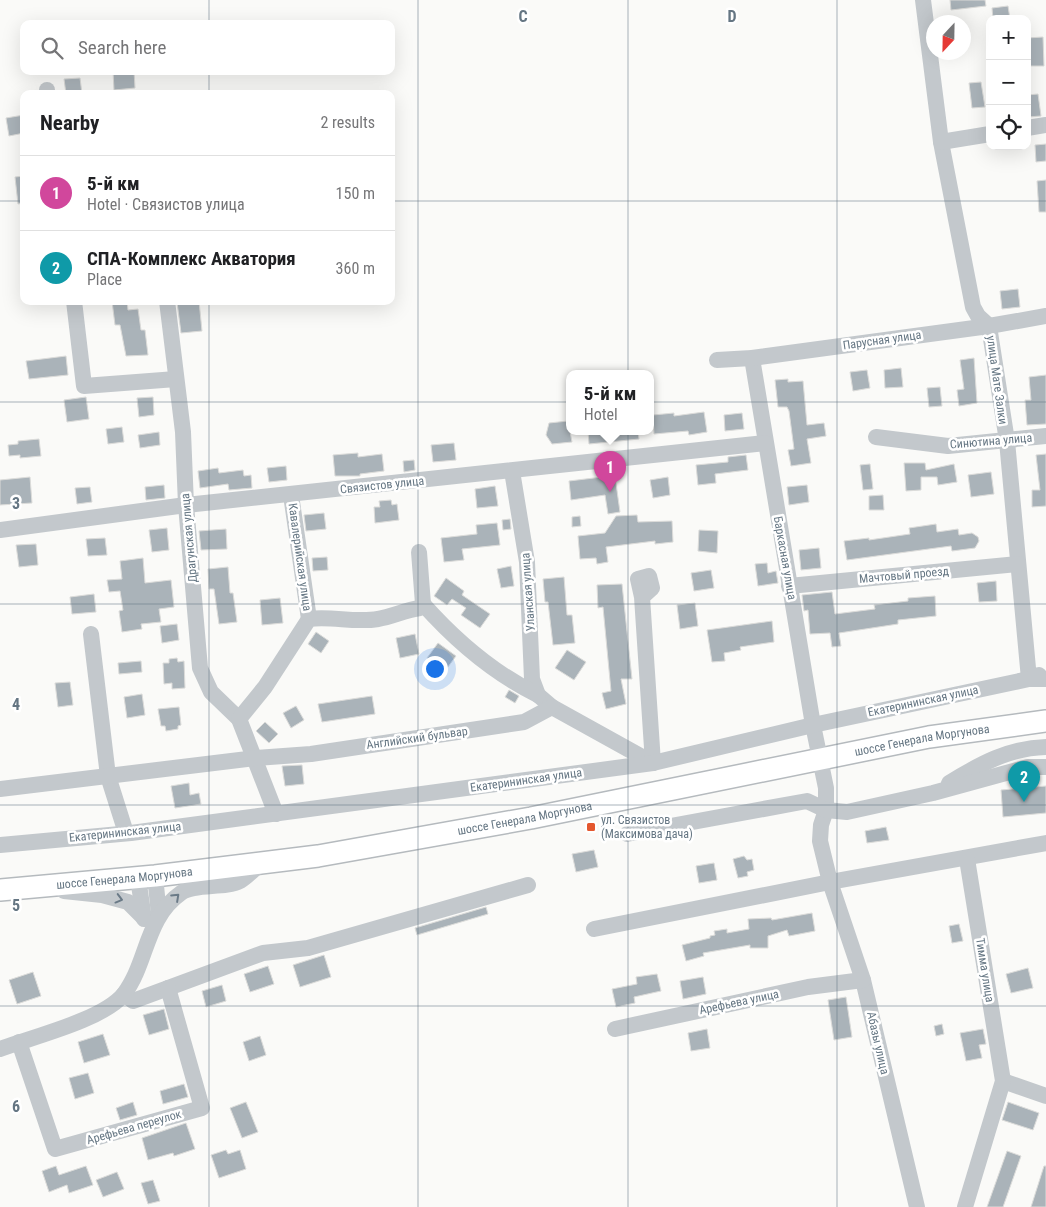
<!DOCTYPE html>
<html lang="en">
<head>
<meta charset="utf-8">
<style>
  body { margin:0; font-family:"Roboto Condensed",sans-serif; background:#f2f2f2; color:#202124 }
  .controls { position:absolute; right:15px; top:15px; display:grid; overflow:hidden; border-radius:10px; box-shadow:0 5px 20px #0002 }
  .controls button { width:45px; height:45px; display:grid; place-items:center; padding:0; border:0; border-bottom:1px solid #e0e0e0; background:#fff; color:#202124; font:25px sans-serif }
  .compass { position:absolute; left:926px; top:15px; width:45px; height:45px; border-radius:50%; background:#fff; box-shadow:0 5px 20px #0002; rotate:202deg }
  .you { position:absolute; left:434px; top:668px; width:18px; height:18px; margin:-12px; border:4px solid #fff; border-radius:50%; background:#1a73e8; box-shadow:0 0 0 8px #1a73e833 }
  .badge { display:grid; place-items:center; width:32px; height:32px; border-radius:50%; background:#0b8043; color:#fff; font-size:16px; font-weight:700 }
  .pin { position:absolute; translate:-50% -41px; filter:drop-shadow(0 1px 2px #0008) }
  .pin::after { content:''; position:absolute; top:26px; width:18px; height:15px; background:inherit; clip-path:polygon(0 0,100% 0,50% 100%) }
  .popup { position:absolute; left:566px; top:370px; width:88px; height:65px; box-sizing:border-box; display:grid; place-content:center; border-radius:10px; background:#fff; filter:drop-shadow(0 1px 4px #0005); font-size:16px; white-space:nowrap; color:#757577 }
  .popup b { font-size:19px; color:#202124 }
  .popup::after { content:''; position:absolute; left:50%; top:100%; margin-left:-10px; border:10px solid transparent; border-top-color:#fff }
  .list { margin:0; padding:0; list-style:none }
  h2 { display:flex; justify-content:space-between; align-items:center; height:65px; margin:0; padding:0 20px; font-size:21px }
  h2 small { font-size:16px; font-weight:400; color:#757577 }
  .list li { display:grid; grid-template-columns:32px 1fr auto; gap:15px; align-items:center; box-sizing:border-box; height:75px; padding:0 20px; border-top:1px solid #e0e0e0 }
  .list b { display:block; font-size:19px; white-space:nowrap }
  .list p { margin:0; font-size:16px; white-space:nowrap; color:#757577 }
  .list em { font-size:16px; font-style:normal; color:#757577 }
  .icon { flex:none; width:28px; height:28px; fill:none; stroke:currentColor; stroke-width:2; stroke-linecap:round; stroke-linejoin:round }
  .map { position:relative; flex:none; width:1046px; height:1207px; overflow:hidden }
  .search { position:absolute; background:#fff; box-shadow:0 5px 20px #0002; left:20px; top:20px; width:375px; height:55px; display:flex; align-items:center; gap:12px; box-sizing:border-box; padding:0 18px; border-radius:10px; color:#757577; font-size:19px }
  .panel { position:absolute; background:#fff; box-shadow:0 5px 20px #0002; left:20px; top:90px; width:375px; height:215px; border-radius:10px }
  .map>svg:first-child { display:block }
  .building { fill:#aab3b9; stroke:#dcdcda }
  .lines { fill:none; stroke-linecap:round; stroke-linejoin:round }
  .major-casing { stroke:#b5babe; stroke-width:24 }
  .minor { stroke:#c3c8cc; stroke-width:16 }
  .major { stroke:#fff; stroke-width:21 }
  .oneway { stroke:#6a7a87 }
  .grid { fill:none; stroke:#657683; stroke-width:1; stroke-opacity:0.55 }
  .poi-dot { fill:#e4572e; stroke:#fff; stroke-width:2 }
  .labels { text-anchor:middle; stroke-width:5; stroke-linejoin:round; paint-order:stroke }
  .street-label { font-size:12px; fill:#657683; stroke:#fff }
  .poi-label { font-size:12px; fill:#657683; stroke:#fff; text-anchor:start }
  .grid-label { font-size:16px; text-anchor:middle; font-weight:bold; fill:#657683; stroke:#fff; stroke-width:5; stroke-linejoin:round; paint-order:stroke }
</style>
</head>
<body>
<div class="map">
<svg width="1046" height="1207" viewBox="0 0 1046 1207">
  <rect width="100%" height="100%" fill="#fafaf8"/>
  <g class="building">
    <polygon points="950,0 985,0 986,6 951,10"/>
    <polygon points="1008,6 1010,19 993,19 992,8"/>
    <polygon points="1043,37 1044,66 1029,66 1027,38"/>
    <polygon points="113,71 134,71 135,88 114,90"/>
    <polygon points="80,78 82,94 66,94 64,79"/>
    <polygon points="981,82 985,107 972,108 969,83"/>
    <polygon points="1038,94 1041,116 1027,117 1027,95"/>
    <polygon points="24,115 24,133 9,136 6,118"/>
    <polygon points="1046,144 1046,161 1036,162 1035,145"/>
    <polygon points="24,176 24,203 18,204 15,177"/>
    <polygon points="1046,180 1046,212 1039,212 1037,181"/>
    <polygon points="1018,289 1020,307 1002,309 1000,291"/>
    <polygon points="112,301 127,301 128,310 138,309 141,330 145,330 148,355 126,356 120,325 115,325"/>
    <polygon points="199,301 202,331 181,333 177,302"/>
    <polygon points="66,356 68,375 29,379 26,361"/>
    <polygon points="974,358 977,403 959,406 957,390 964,389 960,360"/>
    <polygon points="901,368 903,387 885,388 884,370"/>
    <polygon points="867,370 870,388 853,391 850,372"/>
    <polygon points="1046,375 1046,424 1027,425 1025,400 1031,400 1029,377"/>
    <polygon points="788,379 788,382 803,381 807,425 824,423 826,436 807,439 811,463 791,466 788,450 794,449 789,411 787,407 778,407 775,380"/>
    <polygon points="940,387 942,406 929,407 927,388"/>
    <polygon points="86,397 89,419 67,422 64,400"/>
    <polygon points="153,397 154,415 139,417 137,398"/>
    <polygon points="704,412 707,432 689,435 688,431 654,434 653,415 674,413 674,416"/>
    <polygon points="742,413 744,429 725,431 724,415"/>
    <polygon points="568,421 572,442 552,444 546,435 549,423"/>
    <polygon points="122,427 124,442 108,444 106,429"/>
    <polygon points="588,431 638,431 639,439 589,444"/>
    <polygon points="159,432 160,445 140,448 138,435"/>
    <polygon points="39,439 41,456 20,458 20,455 9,456 8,445 18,444 18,441"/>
    <polygon points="454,443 456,460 433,462 431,445"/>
    <polygon points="358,453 358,457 382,454 384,471 360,474 360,476 335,476 333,455"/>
    <polygon points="1046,454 1046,506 1032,507 1032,490 1040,490 1036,455"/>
    <polygon points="746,455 748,470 715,474 716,483 698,485 696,465 728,462 728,457"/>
    <polygon points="414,460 415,470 404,472 403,461"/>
    <polygon points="904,463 925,463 926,470 954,464 957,482 938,485 937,477 921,477 921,490 906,491"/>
    <polygon points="870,464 873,489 863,490 860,465"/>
    <polygon points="286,466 287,480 269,482 267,468"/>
    <polygon points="218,468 219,473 243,470 244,476 251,475 252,488 229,490 228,484 200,488 198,471"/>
    <polygon points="614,469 620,512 608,514 605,495 571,500 569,481 602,477 601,471"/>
    <polygon points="991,472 994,494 971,497 968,475"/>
    <polygon points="30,477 32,503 0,505 0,480"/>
    <polygon points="668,477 670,495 653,498 650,480"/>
    <polygon points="164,485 165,498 146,500 145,487"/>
    <polygon points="807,485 809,502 789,505 787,487"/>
    <polygon points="495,486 498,506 477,508 475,489"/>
    <polygon points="90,487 92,502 77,504 75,488"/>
    <polygon points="883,495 884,510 869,510 869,496"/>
    <polygon points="391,500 392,505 397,504 399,520 375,523 374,507 380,507 379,501"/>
    <polygon points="324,513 326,529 306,531 304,515"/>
    <polygon points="637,515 638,522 672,521 673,542 655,544 655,541 606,547 608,562 597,564 596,558 580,559 578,536 605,533 616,516"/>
    <polygon points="580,516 581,526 572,527 572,517"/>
    <polygon points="510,519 511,529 503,530 502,520"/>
    <polygon points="497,523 500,545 462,549 464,560 444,562 441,538 477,534 476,525"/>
    <polygon points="936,524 937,532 958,529 959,535 972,533 978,537 979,541 975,548 952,551 951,546 847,560 844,541 869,538 869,540 910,534 909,528"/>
    <polygon points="167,528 169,550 152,552 149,530"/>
    <polygon points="226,529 227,549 201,550 199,531"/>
    <polygon points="699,530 718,531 717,553 698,551"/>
    <polygon points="105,538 107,555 88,556 86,539"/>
    <polygon points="36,544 38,565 19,567 16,545"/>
    <polygon points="819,548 821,568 801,570 799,550"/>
    <polygon points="327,557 328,570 313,571 312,558"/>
    <polygon points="143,558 145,583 171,580 174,607 159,609 161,622 141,624 142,629 122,632 119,611 123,610 120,591 109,592 107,580 122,579 120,561"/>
    <polygon points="767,563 768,573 776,571 778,583 758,586 755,564"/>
    <polygon points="511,566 514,586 501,588 497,569"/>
    <polygon points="228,567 230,593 233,593 237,622 219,624 214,589 209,589 208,569"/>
    <polygon points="711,570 714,588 694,591 691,573"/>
    <polygon points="564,577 567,615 572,615 575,643 553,645 548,602 545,602 543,579"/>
    <polygon points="446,578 464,591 462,595 490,614 480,628 461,615 466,608 452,599 447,605 434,596"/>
    <polygon points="996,581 997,601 979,602 977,583"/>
    <polygon points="622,584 632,679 621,679 626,704 606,709 602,693 611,691 603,607 598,608 597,585"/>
    <polygon points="832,592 835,614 875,609 874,605 908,601 908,598 935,596 936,616 898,620 898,624 839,633 841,646 832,647 830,633 810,634 808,610 804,611 802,595"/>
    <polygon points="94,594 96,612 72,614 70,597"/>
    <polygon points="280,598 283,623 262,625 260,600"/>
    <polygon points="695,603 698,626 680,629 677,605"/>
    <polygon points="772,621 774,642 740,647 741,650 724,653 725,661 712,662 707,630"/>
    <polygon points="177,624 179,640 162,643 160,626"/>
    <polygon points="316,632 329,641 321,653 308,644"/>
    <polygon points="415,634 419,654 400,658 396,638"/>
    <polygon points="438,643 456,656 445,671 427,658"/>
    <polygon points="567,650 586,662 574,680 555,668"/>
    <polygon points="177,658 178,662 184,661 185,688 172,689 172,683 164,684 163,663 169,663 169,659"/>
    <polygon points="141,661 142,672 119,674 118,663"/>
    <polygon points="70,682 73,705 58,707 55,683"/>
    <polygon points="509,690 519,696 515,703 505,697"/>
    <polygon points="142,694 145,715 127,718 124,697"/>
    <polygon points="372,696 375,714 322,722 318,704"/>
    <polygon points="296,706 304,720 291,728 283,713"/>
    <polygon points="179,707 181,725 178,726 178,729 166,731 165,726 161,726 158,709"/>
    <polygon points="265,722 278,734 269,743 256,731"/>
    <polygon points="302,765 304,784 285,786 282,766"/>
    <polygon points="189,783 190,795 199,793 201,804 175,808 171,786"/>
    <polygon points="1046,786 1046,813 1003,817 1001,790"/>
    <polygon points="886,827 889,840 867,843 865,831"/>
    <polygon points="594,850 598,867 576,872 572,854"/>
    <polygon points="744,856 747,860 752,859 754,870 747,872 748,876 738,878 733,859"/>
    <polygon points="714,863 717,880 699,883 696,866"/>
    <polygon points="486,907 488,914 417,935 415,928"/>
    <polygon points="812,913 815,931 789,936 787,930 768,936 768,948 750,948 750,945 703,953 704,956 686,961 682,945 710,938 710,936 715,935 714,931 727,929 727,933 749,929 748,919 771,918 772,920"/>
    <polygon points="959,924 963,941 952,943 949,926"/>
    <polygon points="324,955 331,977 300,987 293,965"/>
    <polygon points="268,966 274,984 250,992 244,974"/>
    <polygon points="1028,968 1033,988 1011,993 1006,974"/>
    <polygon points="33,972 41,996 17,1004 9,980"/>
    <polygon points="657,974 661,991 634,997 635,1003 616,1007 612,989 637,984 636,977"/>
    <polygon points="703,977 706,994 683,999 680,981"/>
    <polygon points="222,985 226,1001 206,1007 202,991"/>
    <polygon points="846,997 852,1037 834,1040 828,1000"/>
    <polygon points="164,1009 169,1029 149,1035 143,1015"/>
    <polygon points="942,1024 944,1034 936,1036 934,1026"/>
    <polygon points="707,1029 710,1048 691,1051 688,1033"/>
    <polygon points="983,1029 986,1044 979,1045 982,1058 966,1061 960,1033"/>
    <polygon points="103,1034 110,1055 84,1063 78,1042"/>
    <polygon points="260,1036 266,1055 249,1061 243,1042"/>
    <polygon points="88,1073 94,1093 75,1099 69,1078"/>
    <polygon points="184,1084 188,1097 163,1104 160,1091"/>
    <polygon points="133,1102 137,1115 120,1120 116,1108"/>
    <polygon points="246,1102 258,1132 242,1138 230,1108"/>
    <polygon points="1008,1102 1039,1113 1033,1130 1002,1120"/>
    <polygon points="186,1123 195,1149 174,1156 173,1153 148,1160 142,1138"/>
    <polygon points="226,1150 228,1154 240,1150 246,1169 219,1178 211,1155"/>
    <polygon points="1007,1151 1021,1156 1003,1207 987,1207"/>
    <polygon points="56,1166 59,1175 86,1166 93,1185 69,1193 67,1185 49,1192 42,1171"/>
    <polygon points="1044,1166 1046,1166 1046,1207 1031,1207"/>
    <polygon points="117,1172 124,1189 103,1197 96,1180"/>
    <polygon points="153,1180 160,1201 148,1204 141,1183"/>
  </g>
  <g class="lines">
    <defs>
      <g id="major">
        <path id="s1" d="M0,890L155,876L318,856L531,818L929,737L1046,721"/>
      </g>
    </defs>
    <use href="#major" class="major-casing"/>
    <g class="minor">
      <polyline points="923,0 941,142 973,307 978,316 989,326 1007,441 1029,679 1039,675"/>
      <polyline points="47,90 47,94"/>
      <polyline points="1027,128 1046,125"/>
      <polyline points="941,142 990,134"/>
      <polyline points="74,301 84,386 176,379"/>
      <polyline points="167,301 183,432 186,505 200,668 211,692 239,719 276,814"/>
      <polyline points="752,358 813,725 826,788 826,810 821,825 820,841 830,882 863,980 917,1207"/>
      <polyline points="717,360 752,358 989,326 1046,316"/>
      <polyline points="876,437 948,446 1046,436"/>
      <polyline points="512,471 527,562 532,679 538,695 552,707 653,763"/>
      <polyline points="291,495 309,619"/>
      <polyline points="0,530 186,505 765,443"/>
      <polyline points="419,552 423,604"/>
      <polyline points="789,586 1018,564"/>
      <polyline points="642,597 652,588 649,576 638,579 642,597 653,763"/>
      <polyline points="91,634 108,776 126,833"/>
      <path d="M239,719L265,687L309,619C332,616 355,623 378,619C392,617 405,610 420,608L423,604C456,641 493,673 538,695"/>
      <path d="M949,783C980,764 1009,748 1046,747"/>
      <polyline points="0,789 256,758 311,754 524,722 552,707"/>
      <polyline points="627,834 807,801 826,810 847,812 933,793 1028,767 1046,767"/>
      <polyline points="0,845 131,833 653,763 813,725 1029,679 1046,679"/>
      <polyline points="155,876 159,915"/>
      <polyline points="138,878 144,919"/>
      <polyline points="64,891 102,895 128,902 143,917"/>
      <polyline points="594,929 830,882 1046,843"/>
      <polyline points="124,994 133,1001 263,953 308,948 528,885"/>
      <polyline points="615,1029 808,987 863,980"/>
      <polyline points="19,1042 55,1149 202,1108 168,988"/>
      <path d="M0,1049C32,1037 103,1020 124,994C148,962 145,918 181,893C194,883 225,889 240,881C247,877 254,869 260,864"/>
      <polyline points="1003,1081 1046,1096"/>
      <polyline points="965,1207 1003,1081 967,859"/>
    </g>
    <use href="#major" class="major"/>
  </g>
  <defs><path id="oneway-chevron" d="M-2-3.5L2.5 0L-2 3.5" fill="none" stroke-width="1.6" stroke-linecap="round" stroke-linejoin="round" transform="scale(1.25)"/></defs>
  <g class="oneway">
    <use href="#oneway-chevron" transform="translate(176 897) rotate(-43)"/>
    <use href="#oneway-chevron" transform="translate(119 899) rotate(15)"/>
  </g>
  <path class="grid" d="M209,0V24M418,0V1207M628,0V1207M837,0V1207M209,71V94M0,201H24M391,201H1046M209,301V1207M0,402H1046M0,604H1046M0,805H1046M0,1006H1046"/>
  <rect class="poi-dot" x="586" y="822" width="10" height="10" rx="2.5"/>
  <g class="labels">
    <g class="street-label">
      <text transform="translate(882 340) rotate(-8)" y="4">Парусная улица</text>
      <text transform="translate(997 380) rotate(82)" y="4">улица Мате Залки</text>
      <text transform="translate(991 441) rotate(-5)" y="4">Синютина улица</text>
      <text transform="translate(382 485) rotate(-6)" y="4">Связистов улица</text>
      <text transform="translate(189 538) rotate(-95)" y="4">Драгунская улица</text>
      <text transform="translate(300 557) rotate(82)" y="4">Кавалерийская улица</text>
      <text transform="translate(785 558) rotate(80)" y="4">Баркасная улица</text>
      <text transform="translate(904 575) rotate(-5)" y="4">Мачтовый проезд</text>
      <text transform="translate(528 592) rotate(-94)" y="4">Уланская улица</text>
      <text transform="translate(923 701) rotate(-12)" y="4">Екатерининская улица</text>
      <text transform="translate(417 738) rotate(-8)" y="4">Английский бульвар</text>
      <text dy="4" stroke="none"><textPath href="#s1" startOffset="935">шоссе Генерала Моргунова</textPath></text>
      <text transform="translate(526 780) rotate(-8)" y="4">Екатерининская улица</text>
      <text dy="4" stroke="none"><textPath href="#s1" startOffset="530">шоссе Генерала Моргунова</textPath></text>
      <text transform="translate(125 832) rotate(-6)" y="4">Екатерининская улица</text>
      <text dy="4" stroke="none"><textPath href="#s1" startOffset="125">шоссе Генерала Моргунова</textPath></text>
      <text transform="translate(985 970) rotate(81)" y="4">Тимма улица</text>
      <text transform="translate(739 1002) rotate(-12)" y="4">Арефьева улица</text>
      <text transform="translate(878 1043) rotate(77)" y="4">Абазы улица</text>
      <text transform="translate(134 1127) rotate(-16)" y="4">Арефьева переулок</text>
    </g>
    <g class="poi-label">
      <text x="601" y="824">ул. Связистов<tspan x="601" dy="14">(Максимова дача)</tspan></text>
    </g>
  </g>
  <g class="grid-label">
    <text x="523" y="22">C</text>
    <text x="732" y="22">D</text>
    <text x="16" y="509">3</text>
    <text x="16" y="710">4</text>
    <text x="16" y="911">5</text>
    <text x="16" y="1112">6</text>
  </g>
</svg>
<div class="controls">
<button>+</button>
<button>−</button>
<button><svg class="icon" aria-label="locate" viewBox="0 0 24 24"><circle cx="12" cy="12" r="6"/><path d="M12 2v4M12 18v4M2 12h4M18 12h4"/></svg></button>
</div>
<svg class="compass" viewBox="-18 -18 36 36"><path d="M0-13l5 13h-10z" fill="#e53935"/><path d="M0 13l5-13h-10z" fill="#757577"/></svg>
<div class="you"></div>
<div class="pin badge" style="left:610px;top:492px;background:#d1479c">1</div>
<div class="popup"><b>5-й км</b>Hotel</div>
<div class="pin badge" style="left:1024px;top:802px;background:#0f9aa8">2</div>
<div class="search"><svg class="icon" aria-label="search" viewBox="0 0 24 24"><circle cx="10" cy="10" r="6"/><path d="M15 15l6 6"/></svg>Search here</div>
<section class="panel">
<h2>Nearby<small>2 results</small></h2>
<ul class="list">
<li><span class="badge" style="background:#d1479c">1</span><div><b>5-й км</b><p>Hotel · Связистов улица</p></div><em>150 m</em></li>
<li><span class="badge" style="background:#0f9aa8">2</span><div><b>СПА-Комплекс Акватория</b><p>Place</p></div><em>360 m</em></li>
</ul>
</section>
</div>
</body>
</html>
